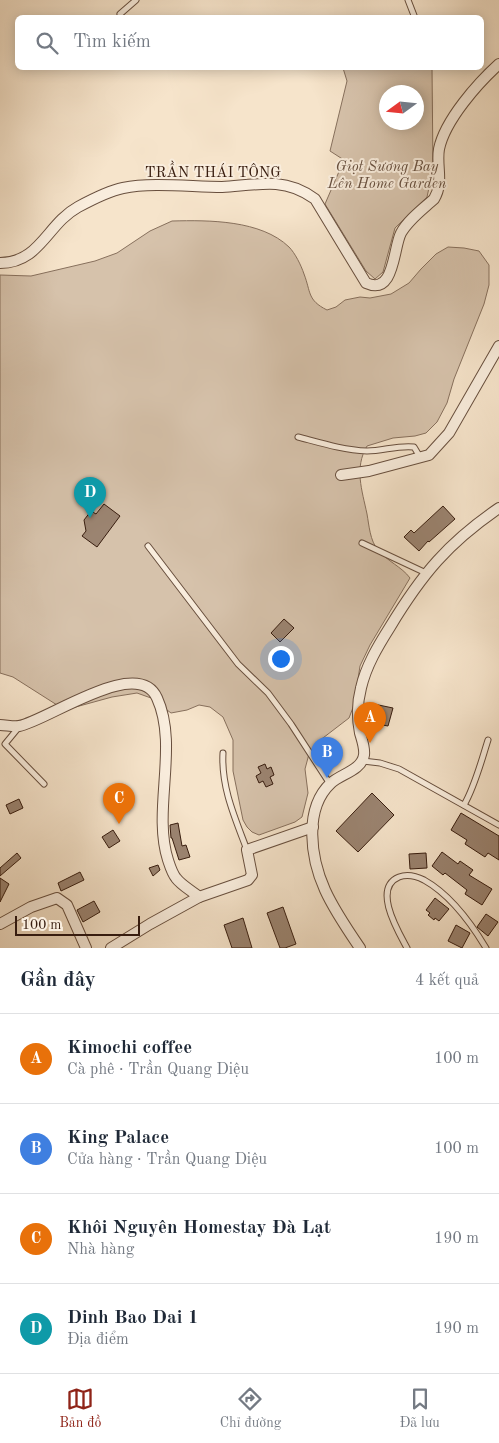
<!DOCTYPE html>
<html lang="vi">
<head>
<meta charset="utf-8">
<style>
  body { margin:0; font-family:"Old Standard TT",serif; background:#f2f2f3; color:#1f2937 }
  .compass { position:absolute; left:379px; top:85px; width:45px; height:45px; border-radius:50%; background:#fff; box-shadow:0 2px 12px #0003; rotate:255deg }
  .scale { position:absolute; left:15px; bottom:12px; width:125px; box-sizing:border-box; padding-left:5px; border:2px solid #381d0f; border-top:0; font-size:14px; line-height:18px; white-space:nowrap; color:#381d0f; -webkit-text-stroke:4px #f9eddd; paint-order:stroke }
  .you { position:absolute; left:280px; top:658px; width:18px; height:18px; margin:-12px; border:4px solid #fff; border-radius:50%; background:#1a73e8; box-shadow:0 0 0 8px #1a73e833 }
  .badge { display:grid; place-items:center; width:32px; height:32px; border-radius:50%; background:#8f2418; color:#fff; font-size:16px; font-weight:700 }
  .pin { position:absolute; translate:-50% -41px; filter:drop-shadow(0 1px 2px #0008) }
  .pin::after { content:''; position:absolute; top:26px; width:18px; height:15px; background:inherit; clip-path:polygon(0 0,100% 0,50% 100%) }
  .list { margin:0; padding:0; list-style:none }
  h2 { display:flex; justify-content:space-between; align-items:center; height:65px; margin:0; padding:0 20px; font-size:21px }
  h2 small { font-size:16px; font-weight:400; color:#747a83 }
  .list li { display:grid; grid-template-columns:32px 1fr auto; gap:15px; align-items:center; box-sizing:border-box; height:90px; padding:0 20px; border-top:1px solid #e0e1e3 }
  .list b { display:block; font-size:19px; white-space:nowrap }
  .list p { margin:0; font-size:16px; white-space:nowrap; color:#747a83 }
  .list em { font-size:16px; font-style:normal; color:#747a83 }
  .icon { flex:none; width:28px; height:28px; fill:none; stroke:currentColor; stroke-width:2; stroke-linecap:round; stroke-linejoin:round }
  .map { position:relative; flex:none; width:499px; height:948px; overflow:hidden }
  .search { position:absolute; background:#fff; box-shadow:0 2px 12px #0003; left:15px; right:15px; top:15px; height:55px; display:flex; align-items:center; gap:12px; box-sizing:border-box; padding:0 18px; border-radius:8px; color:#747a83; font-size:19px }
  .sheet { height:425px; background:#fff }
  nav { display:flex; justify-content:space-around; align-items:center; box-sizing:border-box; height:70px; border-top:1px solid #e0e1e3; background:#fff; font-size:14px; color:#747a83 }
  nav a { display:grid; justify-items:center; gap:2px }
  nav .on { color:#8f2418 }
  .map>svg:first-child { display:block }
  .green { fill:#d6c2ab; stroke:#87705d; fill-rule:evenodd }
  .building { fill:#9b8471; stroke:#381d0f }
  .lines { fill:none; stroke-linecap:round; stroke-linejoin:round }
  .service-casing { stroke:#684f3e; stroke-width:7 }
  .minor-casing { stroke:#684f3e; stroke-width:12 }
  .service { stroke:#f9eddd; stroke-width:5 }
  .minor { stroke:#f9eddd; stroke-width:10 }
  .labels { text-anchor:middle; stroke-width:4; stroke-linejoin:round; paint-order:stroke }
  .park-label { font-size:15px; font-style:italic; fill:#674f3e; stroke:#f9eddd }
  .street-label { font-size:15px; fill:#381d0f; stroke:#f9eddd }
</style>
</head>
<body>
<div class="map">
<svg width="499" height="948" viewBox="0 0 499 948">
  <rect width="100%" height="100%" fill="#f6e4cb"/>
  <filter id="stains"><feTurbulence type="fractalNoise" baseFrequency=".004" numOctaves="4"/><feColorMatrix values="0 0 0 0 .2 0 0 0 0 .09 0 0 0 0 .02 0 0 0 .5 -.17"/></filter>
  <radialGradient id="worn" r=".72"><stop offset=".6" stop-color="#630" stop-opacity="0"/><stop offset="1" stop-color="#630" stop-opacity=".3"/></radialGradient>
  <g class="green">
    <path d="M343,68H432L433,169L427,197L395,228L383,272L375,279L366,271L325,204L344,160L330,151L347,81ZM386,92H416V122H386Z"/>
    <path d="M172,221C209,220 261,220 289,247C295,253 301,265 304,274C311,292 307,300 327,310L336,307L345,300L360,297L370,298L391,294L409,283L421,269L436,254L448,247L464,248L479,251L489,265V285L484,304L454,379L447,403L437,422L426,433L415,436L393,438L367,446C354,468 362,490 367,514C369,525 370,541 378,550C387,561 402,567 410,578L370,645L360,666L354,705L349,718L319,741L309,754L305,769L308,793L302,817L295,822L259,835L252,832L247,827L243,820L233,771V740L223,717L210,707L199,705L187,710L171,713L151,698L137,693L112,697L72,708L57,705L13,677L0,673V275L31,276L95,261L117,253L150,231Z"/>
  </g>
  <g class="building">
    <polygon points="104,504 120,516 97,547 82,536 86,531 84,520 91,511 96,514"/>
    <polygon points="443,506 455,519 429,542 428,541 419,551 404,537 411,530 414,533"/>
    <polygon points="284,619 294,628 280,642 271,633"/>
    <polygon points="369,703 393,708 388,726 377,724 379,715 372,714 373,710 367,709"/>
    <polygon points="265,764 267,769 271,767 274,775 270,777 273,784 266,787 263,781 259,783 256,776 261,773 258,767"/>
    <polygon points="372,793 394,815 358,852 336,831"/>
    <polygon points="19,799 23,808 10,814 6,805"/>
    <polygon points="461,813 499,836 499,860 488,853 485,857 465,844 467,840 451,830"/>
    <polygon points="178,823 182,846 186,845 190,857 179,860 172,838 171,838 170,825"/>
    <polygon points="113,830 120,841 109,848 102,837"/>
    <polygon points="442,852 458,864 460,861 473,870 469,875 492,889 482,905 465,894 467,890 445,873 443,875 432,866"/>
    <polygon points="17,853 21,858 0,876 0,868"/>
    <polygon points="426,853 427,868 410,869 409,854"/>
    <polygon points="158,865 160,870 153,876 149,868"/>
    <polygon points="80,872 84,880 61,891 58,883"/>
    <polygon points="0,878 9,884 0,902"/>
    <polygon points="435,898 449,909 439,921 435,918 434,920 428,915 430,913 426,910"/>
    <polygon points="94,901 100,912 83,922 77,910"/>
    <polygon points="283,907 296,944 285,948 280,948 267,913"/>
    <polygon points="486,914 498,922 488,936 477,927"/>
    <polygon points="243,918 252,948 232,948 224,925"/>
    <polygon points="456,925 470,933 462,948 448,941"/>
  </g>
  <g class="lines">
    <defs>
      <g id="service">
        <polyline points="408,0 415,18"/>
        <polyline points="120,14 136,0"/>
        <path d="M298,437C321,443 343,450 367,451C383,451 398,445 414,447L420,457"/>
        <polyline points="362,543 426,573"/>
        <polyline points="148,546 238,664 268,693 291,724 330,784"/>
        <polyline points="19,727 5,744 44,784"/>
        <path d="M223,753C221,787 235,818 247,850"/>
        <polyline points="363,761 380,763 399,769 499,825"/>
        <path d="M464,805C475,786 481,762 488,740"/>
        <path d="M407,948C398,931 372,888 399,877C407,874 416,876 424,880C451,895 471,923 486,948"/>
      </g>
      <g id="minor">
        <path d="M0,263C40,263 47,224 78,207C91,200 108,191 123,188C152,182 192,187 222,187C240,186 258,183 276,184C289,185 304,191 315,199L366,283C395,296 393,248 401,233C408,220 423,209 434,199C444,183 436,166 439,149C445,120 478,83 499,64"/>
        <polyline points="341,475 369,471 429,455 449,433 499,346"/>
        <path d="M0,725C6,725 13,727 19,726C47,721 138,655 157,698C179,746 152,810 168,860C170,866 172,873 176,878C181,885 192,891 199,897"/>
        <polyline points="0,924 31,907 57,898 67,905 86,948"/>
        <polyline points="111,948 150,924 199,897 248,880 252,875 247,850 313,827"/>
        <path d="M360,948C347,929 334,910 325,890C311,859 303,809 331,783C341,774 362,770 364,755C365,748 362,740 360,733C357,718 357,703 361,688C366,666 378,646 390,627C422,574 448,543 499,508"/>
      </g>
    </defs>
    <use href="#service" class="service-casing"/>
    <use href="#minor" class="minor-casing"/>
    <use href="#service" class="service"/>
    <use href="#minor" class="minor"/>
  </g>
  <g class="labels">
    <g class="park-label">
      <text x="387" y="171">Giọt Sương Bay<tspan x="387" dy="17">Lên Home Garden</tspan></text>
    </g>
    <g class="street-label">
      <text x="213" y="177">TRẦN THÁI TÔNG</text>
    </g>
  </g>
  <rect width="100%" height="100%" filter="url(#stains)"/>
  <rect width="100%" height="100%" fill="url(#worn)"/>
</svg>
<svg class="compass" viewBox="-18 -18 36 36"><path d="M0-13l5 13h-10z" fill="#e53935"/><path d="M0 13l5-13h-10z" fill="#747a83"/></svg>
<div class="scale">100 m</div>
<div class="you"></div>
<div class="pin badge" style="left:370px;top:743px;background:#e8710a">A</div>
<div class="pin badge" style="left:327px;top:778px;background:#3f7fe0">B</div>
<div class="pin badge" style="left:119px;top:824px;background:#e8710a">C</div>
<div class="pin badge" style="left:90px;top:518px;background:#0f9aa8">D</div>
<div class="search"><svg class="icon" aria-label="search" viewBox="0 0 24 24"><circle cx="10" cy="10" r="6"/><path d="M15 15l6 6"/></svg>Tìm kiếm</div>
</div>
<section class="sheet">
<h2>Gần đây<small>4 kết quả</small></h2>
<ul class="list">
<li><span class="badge" style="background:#e8710a">A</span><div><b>Kimochi coffee</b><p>Cà phê · Trần Quang Diệu</p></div><em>100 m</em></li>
<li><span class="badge" style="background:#3f7fe0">B</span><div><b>King Palace</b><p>Cửa hàng · Trần Quang Diệu</p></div><em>100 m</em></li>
<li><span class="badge" style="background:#e8710a">C</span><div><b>Khôi Nguyên Homestay Đà Lạt</b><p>Nhà hàng</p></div><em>190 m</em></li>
<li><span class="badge" style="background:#0f9aa8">D</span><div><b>Dinh Bao Dai 1</b><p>Địa điểm</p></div><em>190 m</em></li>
</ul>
</section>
<nav>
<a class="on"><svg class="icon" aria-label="map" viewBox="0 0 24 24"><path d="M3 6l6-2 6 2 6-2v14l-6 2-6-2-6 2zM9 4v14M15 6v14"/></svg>Bản đồ</a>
<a><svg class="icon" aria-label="directions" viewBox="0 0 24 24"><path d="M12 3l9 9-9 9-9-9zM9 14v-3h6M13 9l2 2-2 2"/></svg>Chỉ đường</a>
<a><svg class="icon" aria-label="saved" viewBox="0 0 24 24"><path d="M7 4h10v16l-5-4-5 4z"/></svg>Đã lưu</a>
</nav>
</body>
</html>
